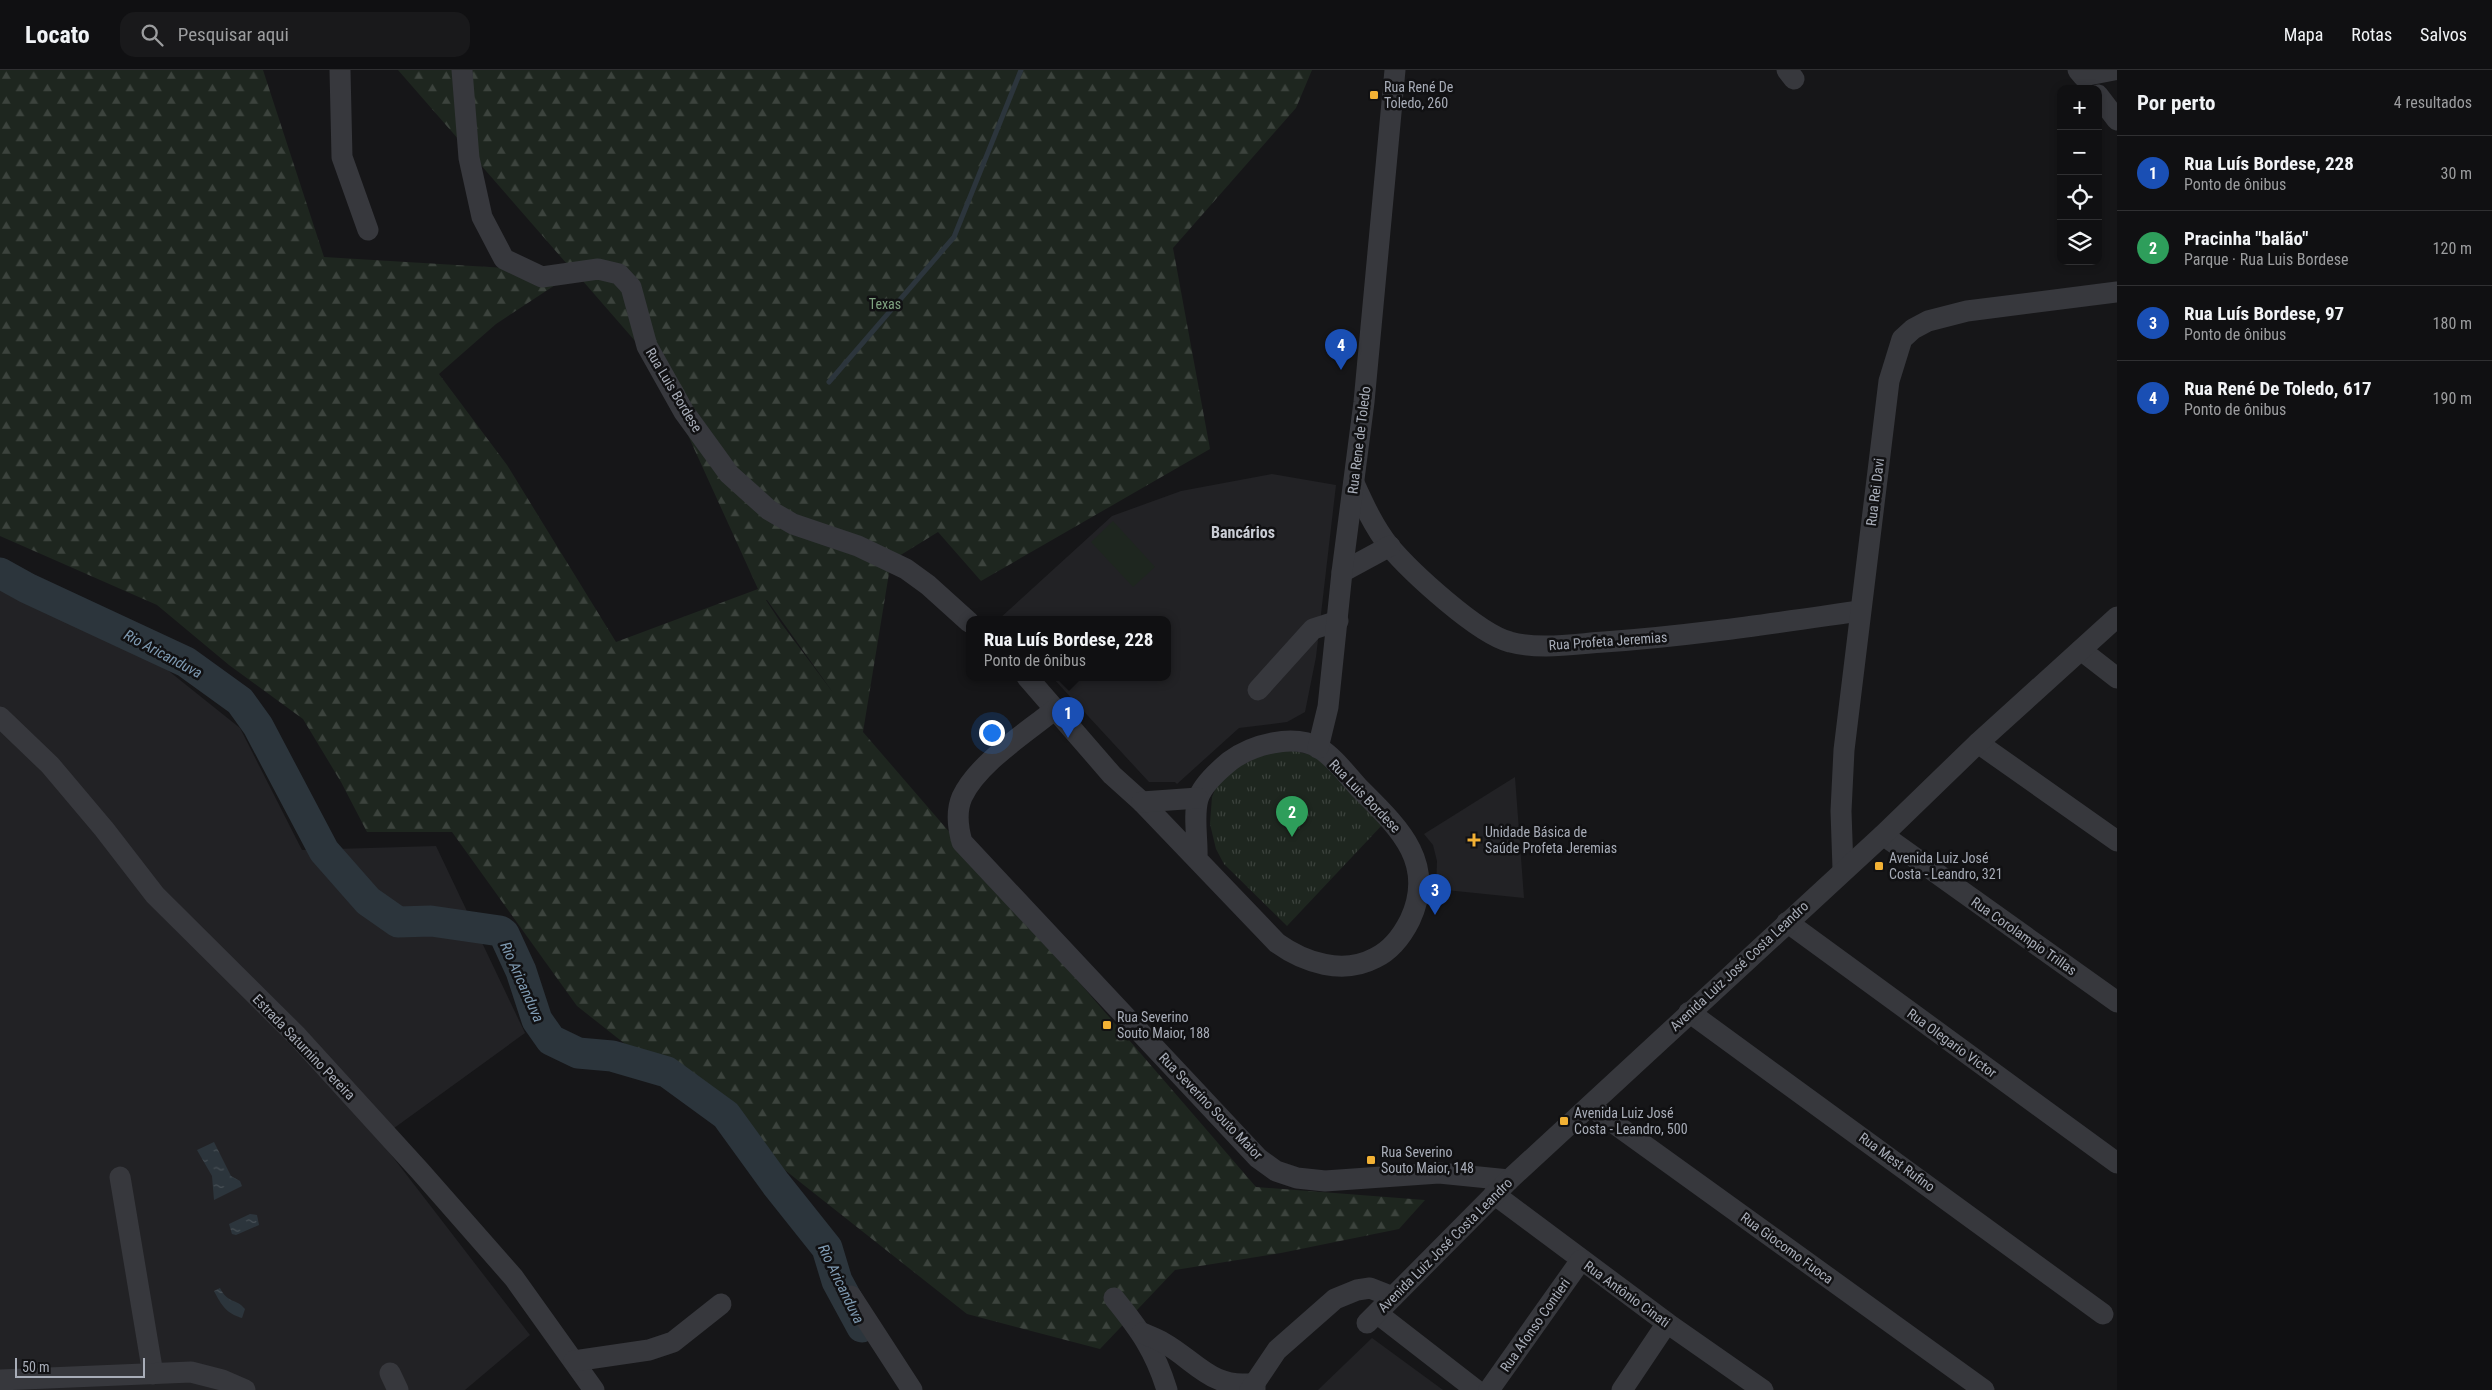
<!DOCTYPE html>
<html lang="pt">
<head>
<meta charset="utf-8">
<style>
  body { margin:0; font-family:"Roboto Condensed",sans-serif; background:#19191b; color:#f1f3f6 }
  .controls { position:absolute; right:15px; top:15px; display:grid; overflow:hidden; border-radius:10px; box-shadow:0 2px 8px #0003 }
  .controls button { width:45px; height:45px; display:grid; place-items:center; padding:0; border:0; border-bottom:1px solid #303032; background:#101012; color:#f1f3f6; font:25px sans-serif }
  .scale { position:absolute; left:15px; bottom:12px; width:130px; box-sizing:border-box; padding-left:5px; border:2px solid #a8adb8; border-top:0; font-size:14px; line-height:18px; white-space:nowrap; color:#a8adb8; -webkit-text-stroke:4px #111113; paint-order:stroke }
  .you { position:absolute; left:991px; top:662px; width:18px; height:18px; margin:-12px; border:4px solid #fff; border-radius:50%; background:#1a73e8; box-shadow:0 0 0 8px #1a73e833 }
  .badge { display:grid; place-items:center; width:32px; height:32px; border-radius:50%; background:#f2b134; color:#fff; font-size:16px; font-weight:700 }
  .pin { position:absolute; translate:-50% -41px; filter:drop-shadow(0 1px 2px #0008) }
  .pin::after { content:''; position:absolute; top:26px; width:18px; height:15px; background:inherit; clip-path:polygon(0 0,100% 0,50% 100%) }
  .popup { position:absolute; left:966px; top:546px; width:205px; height:65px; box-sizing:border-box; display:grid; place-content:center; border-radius:10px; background:#101012; filter:drop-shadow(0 1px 4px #0005); font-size:16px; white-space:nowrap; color:#9c9d9f }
  .popup b { font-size:19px; color:#f1f3f6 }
  .popup::after { content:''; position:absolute; left:50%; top:100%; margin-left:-10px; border:10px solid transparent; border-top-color:#101012 }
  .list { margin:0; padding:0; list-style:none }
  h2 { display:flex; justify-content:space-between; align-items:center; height:65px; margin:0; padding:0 20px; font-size:21px }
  h2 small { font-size:16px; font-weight:400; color:#9c9d9f }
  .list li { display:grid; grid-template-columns:32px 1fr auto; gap:15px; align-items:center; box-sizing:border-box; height:75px; padding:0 20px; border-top:1px solid #303032 }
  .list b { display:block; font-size:19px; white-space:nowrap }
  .list p { margin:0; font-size:16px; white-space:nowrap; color:#9c9d9f }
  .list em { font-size:16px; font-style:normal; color:#9c9d9f }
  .icon { flex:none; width:28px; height:28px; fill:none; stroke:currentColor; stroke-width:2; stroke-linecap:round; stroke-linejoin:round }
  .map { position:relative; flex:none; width:2117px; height:1320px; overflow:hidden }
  header { display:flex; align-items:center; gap:30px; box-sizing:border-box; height:70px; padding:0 25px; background:#101012; border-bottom:1px solid #303032 }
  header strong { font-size:24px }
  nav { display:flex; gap:28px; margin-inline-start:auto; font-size:18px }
  .search { width:350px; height:45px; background:#19191b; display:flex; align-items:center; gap:12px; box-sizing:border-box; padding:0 18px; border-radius:15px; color:#9c9d9f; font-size:19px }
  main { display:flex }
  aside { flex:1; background:#101012 }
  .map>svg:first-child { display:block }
  .built { fill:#222225 }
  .green { fill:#1e261f }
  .forest { fill:url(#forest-firs); fill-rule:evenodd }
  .park { fill:url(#park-tufts) }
  .water { fill:url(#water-ripples) }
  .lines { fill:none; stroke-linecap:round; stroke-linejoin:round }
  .stream { stroke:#2c353c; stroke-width:5 }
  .river { stroke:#2c353c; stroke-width:31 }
  .minor { stroke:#37383d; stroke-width:21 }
  .poi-dot { fill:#f2b134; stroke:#111113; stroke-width:2 }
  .labels { text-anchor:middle; stroke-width:5; stroke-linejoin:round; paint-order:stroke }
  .poi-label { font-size:14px; fill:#a8adb8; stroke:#111113; text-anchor:start }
  .park-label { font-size:14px; fill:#7fa381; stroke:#111113 }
  .street-label { font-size:14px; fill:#a8adb8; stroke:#111113 }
  .water-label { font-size:15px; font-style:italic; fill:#7f9bb3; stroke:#111113 }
  .quarter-label { font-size:16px; font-weight:bold; fill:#c9ccd4; stroke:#111113 }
</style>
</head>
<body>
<header>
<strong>Locato</strong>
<div class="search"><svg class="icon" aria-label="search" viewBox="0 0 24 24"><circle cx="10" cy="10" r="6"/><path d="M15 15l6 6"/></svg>Pesquisar aqui</div>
<nav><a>Mapa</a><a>Rotas</a><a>Salvos</a></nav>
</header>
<main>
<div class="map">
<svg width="2117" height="1320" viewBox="0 0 2117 1320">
  <defs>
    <pattern id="forest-firs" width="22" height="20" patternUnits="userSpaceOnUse" patternTransform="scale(1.25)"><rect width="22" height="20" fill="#1e261f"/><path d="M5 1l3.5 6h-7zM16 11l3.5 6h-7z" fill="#3c433d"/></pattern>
    <pattern id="park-tufts" width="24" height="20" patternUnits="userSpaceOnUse" patternTransform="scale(1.25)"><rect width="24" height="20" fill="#1e261f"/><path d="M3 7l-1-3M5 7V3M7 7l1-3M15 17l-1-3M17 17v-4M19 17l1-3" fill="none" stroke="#3c433d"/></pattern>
    <pattern id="water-ripples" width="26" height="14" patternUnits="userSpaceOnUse" patternTransform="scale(1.25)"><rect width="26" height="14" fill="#2c353c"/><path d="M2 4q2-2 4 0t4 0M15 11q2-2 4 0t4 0" fill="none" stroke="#485056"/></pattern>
  </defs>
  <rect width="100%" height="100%" fill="#161618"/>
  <g class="built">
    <polygon points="1272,404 1336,415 1316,587 1305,642 1287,652 1239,658 1177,714 1175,712 1149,712 1052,607 1167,607 1167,549 999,549 1112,446 1181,421"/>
    <polygon points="0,516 160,594 240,658 302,780 436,776 525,963 379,1069 530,1265 465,1320 0,1320"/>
    <polygon points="1515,707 1524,828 1436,819 1437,791 1433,775 1424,764"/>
    <polygon points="1372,1268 1443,1320 1318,1320"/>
  </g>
  <polygon class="green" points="1113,451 1155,497 1133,517 1091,472"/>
  <path class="forest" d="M0,0H263L324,187L574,202L398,0H1312L1296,38L1173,178L1210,379L981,511L938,462L891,491L863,662L1256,1117L1425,1130L1399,1159L1281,1183L1175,1200L1100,1279L967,1244L577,936L452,762H367L341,712L303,649L229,595L157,535L0,466ZM575,202L656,295L758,519L616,572L507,395L439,304L496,254ZM766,530H767L834,624L781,553Z"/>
  <polygon class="park" points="1275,677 1317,686 1384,753 1287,856 1224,794 1216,779 1210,754 1212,727 1220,707"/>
  <g class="water">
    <polygon points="214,1072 231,1106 240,1111 242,1116 214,1130 212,1106 197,1080"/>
    <polygon points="250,1144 257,1145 259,1155 236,1165 232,1164 229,1154"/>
    <path d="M220,1218C228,1234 236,1228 245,1239L242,1248C226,1243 222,1236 214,1221Z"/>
  </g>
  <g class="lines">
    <polyline class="stream" points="829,312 954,167 1021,0"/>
    <polyline class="river" points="0,503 27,518 186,592 240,631 258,656 324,781 368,831 398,852 431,851 500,861 504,864 521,901 537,950 551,970 578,983 612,986 667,1002 726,1045 776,1114 827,1178 837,1211 862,1257"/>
    <g class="minor">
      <polyline points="340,0 342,87 368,160"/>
      <polyline points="462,0 469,88 482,147 504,189 542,207 598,199 619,204 631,217 647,276 684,342 729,404 769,440 793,454 858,476 906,499 928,515 969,552"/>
      <polyline points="1787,0 1794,9"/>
      <polyline points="2078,0 2083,6 2114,0"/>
      <polyline points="2098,25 2117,50"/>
      <path d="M1354,413C1364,435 1374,457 1389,476C1411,502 1478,564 1510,572C1539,580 1574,574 1604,572C1690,566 1775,553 1860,541"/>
      <polyline points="1342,502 1390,476"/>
      <polyline points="2081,580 2117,608"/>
      <path d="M1027,607L1112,705L1142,732L1277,873C1305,893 1343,905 1375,888C1392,880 1402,866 1410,850C1437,792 1398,757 1359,718C1347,705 1334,687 1319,678C1293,663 1252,675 1230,691C1219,700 1202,715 1198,729C1193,746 1198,770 1197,789"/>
      <polyline points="1258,620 1313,559 1338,551"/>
      <path d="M1054,640C1026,663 978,693 962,727C956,741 958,758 962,772L1258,1088L1276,1101L1297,1108L1325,1111L1439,1103L1509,1110"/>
      <polyline points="0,647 50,695 104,759 155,825 297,966 420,1101 514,1208 594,1320"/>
      <polyline points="1978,673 2117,771"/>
      <polyline points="1318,678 1328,637 1342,502 1364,332 1395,0"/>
      <polyline points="1142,732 1198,728"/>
      <polyline points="1883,765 2117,932"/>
      <polyline points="1843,799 1841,741 1844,680 1889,311 1902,269 1913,259 1928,251 1967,241 2117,222"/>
      <polyline points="1787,852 2117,1093"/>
      <polyline points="1689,942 2103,1244"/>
      <polyline points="1590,1036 1984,1320"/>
      <polyline points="120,1107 153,1304"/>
      <polyline points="1494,1124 1667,1253 1763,1320"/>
      <polyline points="851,1226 912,1320"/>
      <path d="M1114,1228C1140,1260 1155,1281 1167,1320"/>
      <polyline points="1378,1244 1476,1320"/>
      <polyline points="1367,1253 1509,1110 1883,765 1978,673 2117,547"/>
      <path d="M1142,1263C1149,1266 1157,1269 1164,1273C1196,1291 1212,1320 1255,1313V1320"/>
      <polyline points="574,1291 649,1280 673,1272 721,1234"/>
      <polyline points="390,1303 398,1320"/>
      <polyline points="0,1310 191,1302 222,1310 245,1320"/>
      <polyline points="1250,1320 1277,1280 1335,1229 1357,1220 1370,1218 1393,1227"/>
      <polyline points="1489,1320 1581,1190"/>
      <polyline points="1622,1320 1667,1253"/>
    </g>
  </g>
  <g class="poi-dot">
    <rect x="1369" y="20" width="10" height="10" rx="2.5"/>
    <path d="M1471.5 762.5h5v5h5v5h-5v5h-5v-5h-5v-5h5z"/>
    <rect x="1874" y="791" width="10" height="10" rx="2.5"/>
    <rect x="1102" y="950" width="10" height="10" rx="2.5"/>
    <rect x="1559" y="1046" width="10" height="10" rx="2.5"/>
    <rect x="1366" y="1085" width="10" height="10" rx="2.5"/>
  </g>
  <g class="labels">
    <g class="poi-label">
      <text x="1384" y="22">Rua René De<tspan x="1384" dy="16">Toledo, 260</tspan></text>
      <text x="1485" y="767">Unidade Básica de<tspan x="1485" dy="16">Saúde Profeta Jeremias</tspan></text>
      <text x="1889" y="793">Avenida Luiz José<tspan x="1889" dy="16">Costa - Leandro, 321</tspan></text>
      <text x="1117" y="952">Rua Severino<tspan x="1117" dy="16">Souto Maior, 188</tspan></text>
      <text x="1574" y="1048">Avenida Luiz José<tspan x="1574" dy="16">Costa - Leandro, 500</tspan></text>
      <text x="1381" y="1087">Rua Severino<tspan x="1381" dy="16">Souto Maior, 148</tspan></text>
    </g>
    <g class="park-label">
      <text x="885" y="239">Texas</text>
    </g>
    <g class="street-label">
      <text transform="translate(674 320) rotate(59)" y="5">Rua Luis Bordese</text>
      <text transform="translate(1359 370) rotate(-83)" y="5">Rua Rene de Toledo</text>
      <text transform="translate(1875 422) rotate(-83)" y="5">Rua Rei Davi</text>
      <text transform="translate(1608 571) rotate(-4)" y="5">Rua Profeta Jeremias</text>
      <text transform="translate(1365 726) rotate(46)" y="5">Rua Luis Bordese</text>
      <text transform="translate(2024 866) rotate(35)" y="5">Rua Corolampio Trillas</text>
      <text transform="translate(1739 896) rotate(-43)" y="5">Avenida Luiz José Costa Leandro</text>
      <text transform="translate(1952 973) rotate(36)" y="5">Rua Olegario Victor</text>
      <text transform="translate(304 977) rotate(46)" y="5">Estrada Saturnino Pereira</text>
      <text transform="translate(1211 1036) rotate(46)" y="5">Rua Severino Souto Maior</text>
      <text transform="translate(1897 1092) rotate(36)" y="5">Rua Mest Rufino</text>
      <text transform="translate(1445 1175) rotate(-45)" y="5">Avenida Luiz José Costa Leandro</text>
      <text transform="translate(1787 1178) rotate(36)" y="5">Rua Giocomo Fuoca</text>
      <text transform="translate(1627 1224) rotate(36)" y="5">Rua Antônio Cinati</text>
      <text transform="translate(1535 1255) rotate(-55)" y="5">Rua Afonso Contieri</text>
    </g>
    <g class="water-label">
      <text transform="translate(163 584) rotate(28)" y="5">Rio Aricanduva</text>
      <text transform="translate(522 912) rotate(66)" y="5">Rio Aricanduva</text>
      <text transform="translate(841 1214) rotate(64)" y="5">Rio Aricanduva</text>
    </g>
    <g class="quarter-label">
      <text x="1243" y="468">Bancários</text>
    </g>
  </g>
</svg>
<div class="controls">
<button>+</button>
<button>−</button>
<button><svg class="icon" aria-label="locate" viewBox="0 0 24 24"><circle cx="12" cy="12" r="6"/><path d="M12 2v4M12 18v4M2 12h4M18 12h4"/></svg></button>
<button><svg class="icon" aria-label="layers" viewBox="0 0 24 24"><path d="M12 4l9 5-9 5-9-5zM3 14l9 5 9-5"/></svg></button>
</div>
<div class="scale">50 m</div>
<div class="you"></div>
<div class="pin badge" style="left:1068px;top:668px;background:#1a4fb4">1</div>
<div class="popup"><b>Rua Luís Bordese, 228</b>Ponto de ônibus</div>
<div class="pin badge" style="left:1292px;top:767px;background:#2e9e5b">2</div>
<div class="pin badge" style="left:1435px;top:845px;background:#1a4fb4">3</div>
<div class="pin badge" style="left:1341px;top:300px;background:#1a4fb4">4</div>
</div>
<aside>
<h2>Por perto<small>4 resultados</small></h2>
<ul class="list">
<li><span class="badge" style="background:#1a4fb4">1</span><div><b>Rua Luís Bordese, 228</b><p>Ponto de ônibus</p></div><em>30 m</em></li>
<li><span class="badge" style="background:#2e9e5b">2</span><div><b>Pracinha &quot;balão&quot;</b><p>Parque · Rua Luis Bordese</p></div><em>120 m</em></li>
<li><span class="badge" style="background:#1a4fb4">3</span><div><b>Rua Luís Bordese, 97</b><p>Ponto de ônibus</p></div><em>180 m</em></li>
<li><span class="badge" style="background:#1a4fb4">4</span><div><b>Rua René De Toledo, 617</b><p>Ponto de ônibus</p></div><em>190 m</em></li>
</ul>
</aside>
</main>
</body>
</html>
